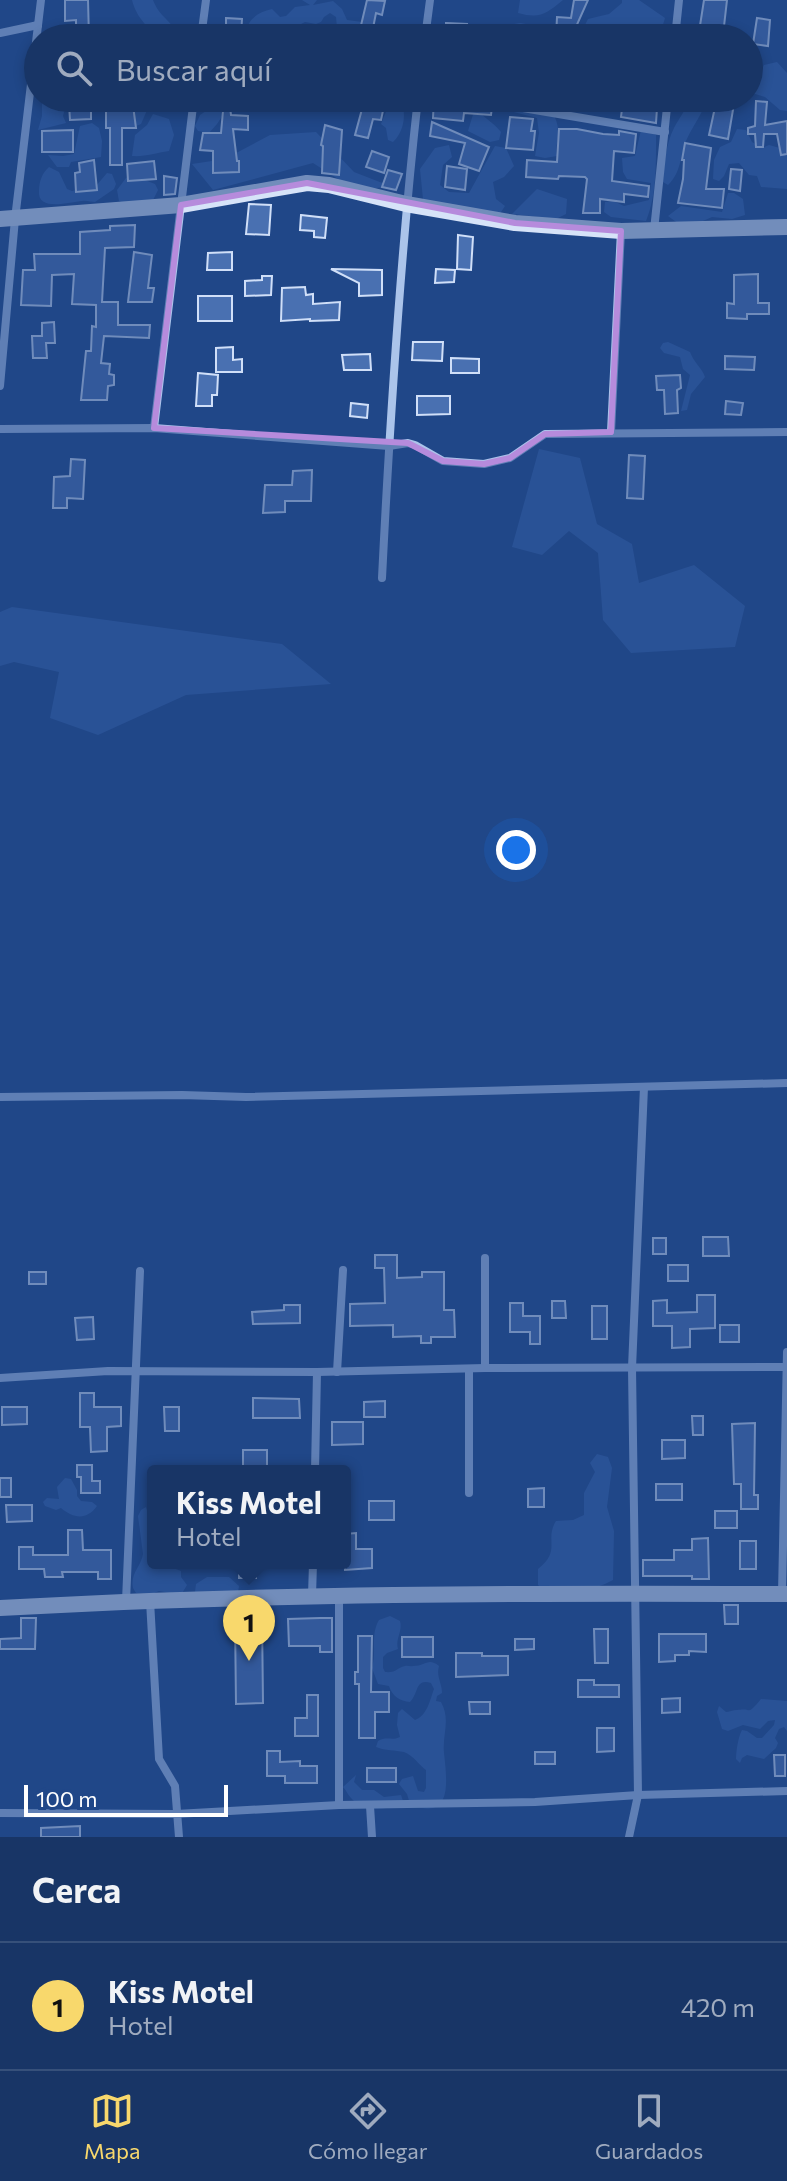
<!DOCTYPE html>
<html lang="es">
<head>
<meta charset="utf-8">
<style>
  body { margin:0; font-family:Commissioner,sans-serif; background:#213d6c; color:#f1f3f6 }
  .scale { position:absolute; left:24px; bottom:20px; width:204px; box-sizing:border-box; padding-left:8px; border:4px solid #fff; border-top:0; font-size:22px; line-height:28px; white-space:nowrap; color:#fff; -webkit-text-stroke:6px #204788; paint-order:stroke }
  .you { position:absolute; left:516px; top:850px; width:28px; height:28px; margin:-20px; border:6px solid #fff; border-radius:50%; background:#1a73e8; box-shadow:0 0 0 12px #1a73e833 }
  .badge { display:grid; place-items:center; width:52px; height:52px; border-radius:50%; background:#f8d86c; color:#111; font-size:26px; font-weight:700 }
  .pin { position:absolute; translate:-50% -66px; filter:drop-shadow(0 2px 4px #0008) }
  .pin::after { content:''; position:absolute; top:42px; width:28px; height:24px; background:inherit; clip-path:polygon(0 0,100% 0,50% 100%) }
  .popup { position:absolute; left:147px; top:1465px; width:204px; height:104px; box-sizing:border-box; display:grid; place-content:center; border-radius:8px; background:#183566; filter:drop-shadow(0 2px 6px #0005); font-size:26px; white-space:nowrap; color:#9fabbf }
  .popup b { font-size:30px; color:#f1f3f6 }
  .popup::after { content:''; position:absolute; left:50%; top:100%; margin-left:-16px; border:16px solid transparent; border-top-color:#183566 }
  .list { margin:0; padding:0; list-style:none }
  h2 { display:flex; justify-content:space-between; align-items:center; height:104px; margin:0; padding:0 32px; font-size:34px }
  h2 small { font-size:26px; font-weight:400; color:#9fabbf }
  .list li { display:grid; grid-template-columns:52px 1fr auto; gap:24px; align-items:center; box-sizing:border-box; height:128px; padding:0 32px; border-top:2px solid #36507a }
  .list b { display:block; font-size:30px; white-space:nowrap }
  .list p { margin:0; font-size:26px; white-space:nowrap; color:#9fabbf }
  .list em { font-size:26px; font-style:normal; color:#9fabbf }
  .icon { flex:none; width:44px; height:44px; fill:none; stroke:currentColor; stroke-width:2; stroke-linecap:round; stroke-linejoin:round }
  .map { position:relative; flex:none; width:787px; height:1837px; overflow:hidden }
  .search { position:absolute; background:#183566; box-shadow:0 4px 12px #0003; left:24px; right:24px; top:24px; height:88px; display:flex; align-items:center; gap:20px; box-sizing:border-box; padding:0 28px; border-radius:44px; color:#9fabbf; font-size:30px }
  .sheet { height:232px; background:#183566 }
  nav { display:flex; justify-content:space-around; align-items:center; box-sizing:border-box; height:112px; border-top:2px solid #36507a; background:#183566; font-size:22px; color:#9fabbf }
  nav a { display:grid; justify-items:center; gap:4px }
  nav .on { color:#f8d86c }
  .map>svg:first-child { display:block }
  .green { fill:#3460a6 }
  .building { fill:#4970b1; stroke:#d0dff8; stroke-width:2 }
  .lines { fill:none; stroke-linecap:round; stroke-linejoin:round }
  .street { stroke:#abc4ea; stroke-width:8 }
  .secondary { stroke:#d6e3f8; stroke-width:16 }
  .marked { fill:none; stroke:#b68bdc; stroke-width:6; stroke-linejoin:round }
</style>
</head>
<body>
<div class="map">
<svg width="787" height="1837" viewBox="0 0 787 1837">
  <rect width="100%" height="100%" fill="#204788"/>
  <g class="green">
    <path d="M132,0H153C159,15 165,16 174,28L167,38H156C146,23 137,19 132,0Z"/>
    <path d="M302,0H317L313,5L333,1L342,9L347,20L370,23L393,38C382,38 373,33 361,33L358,29L353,27L348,30L345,38H338L336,17L330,13L324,17L321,22L316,24L305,22L301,24L300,30L296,33L292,29L282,26L274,38H245C246,21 255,13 272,9L280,17L286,16L295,7L310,5Z"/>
    <path d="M520,0H563C546,14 540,19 518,13Z"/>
    <polygon points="622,0 639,0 665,18 659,38 608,38 607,32 592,30 581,33 588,19 609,14 622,3"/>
    <polygon points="520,23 538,26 536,38 499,38 503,26"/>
    <polygon points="777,62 787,73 787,111 780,110 765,97 749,92 749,88 756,81 764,65"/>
    <polygon points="42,98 68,98 63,116 66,123 38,130 42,116"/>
    <polygon points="139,98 178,98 174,105 169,108 152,105 148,108 141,124 136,126 132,121 133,109"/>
    <polygon points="199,98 211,98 212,102 211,109 220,110 223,115 217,124 209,133 198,131 195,126 200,115 206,111 196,106"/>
    <path d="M689,98H705V105C700,117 691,129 686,141C680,157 681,173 668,185L663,182C664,165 666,143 674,128C679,118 687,109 689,98Z"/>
    <path d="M503,100C525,100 557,101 558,130C559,139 555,146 557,156L545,158L535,156L539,133L537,118L506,110Z"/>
    <path d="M398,104L403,107C406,119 402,134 393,142L388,140L386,128L381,124L387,109Z"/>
    <path d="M475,108C483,117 493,122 501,132L499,140L490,142L468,131Z"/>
    <path d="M153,114L169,119L174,135L169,151C155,153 145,157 132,156L135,135L147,125Z"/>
    <polygon points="92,123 99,128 102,141 101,157 71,162 69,167 57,167 48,155 63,156 74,154 80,126"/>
    <polygon points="737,129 746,130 752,142 762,148 769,145 787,150 787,189 761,187 757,176 749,175 739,163 729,164 724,176 719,181 713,179 714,160 720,147 731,142"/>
    <path d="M641,130L656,135C656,163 657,195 646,221L611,217L604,212L605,202L613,201L624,206L649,200L651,183L627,179L623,172L622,158L635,156Z"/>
    <polygon points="316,132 354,172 390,186 357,191 313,163 213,190 192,164 225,159 270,135"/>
    <polygon points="449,145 452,157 443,165 440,185 449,192 469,193 495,146 506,148 514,166 504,177 493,182 496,199 505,206 499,215 451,212 423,199 420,169 435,148"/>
    <path d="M49,167L59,172L67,189L72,191L96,186L107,173L112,174L116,184L114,189L95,202C91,202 87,200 82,201C70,202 37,212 39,191C39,182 42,173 49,167Z"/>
    <polygon points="132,175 155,184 158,190 153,200 124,203 119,201 117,190 126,178"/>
    <polygon points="537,189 567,199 566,214 556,219 512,214"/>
    <polygon points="728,193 734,193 743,199 745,215 732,219 712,217 696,224 679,224 668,216 681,206 722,212"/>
    <path d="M668,342L690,352C694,363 702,368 705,377L691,394L687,410L681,411L690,375L683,369L680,357L664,353L660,348L663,343Z"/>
    <polygon points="539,449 580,458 597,524 632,544 639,583 694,565 745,606 735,647 631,653 603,620 598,553 569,531 542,555 512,547"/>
    <polygon points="12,607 282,644 331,684 186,695 98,735 50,718 59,672 14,662 0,666 0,612"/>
    <path d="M597,1454L608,1457L612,1468L607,1507L614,1531L613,1580C592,1592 568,1590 545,1591L538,1585V1569C562,1550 544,1540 556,1521L573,1520L584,1515V1493L595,1472L590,1463Z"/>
    <path d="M65,1478L71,1479L77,1490V1496L81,1501L92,1502L97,1506C87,1520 74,1519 61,1508L56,1510L45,1506L43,1502L47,1498L59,1499L57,1487Z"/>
    <path d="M146,1507L153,1530V1563H160L181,1571V1577L187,1585L181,1595L159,1591L154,1593H136L133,1588C130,1573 141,1567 143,1554L138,1516L141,1510Z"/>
    <polygon points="207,1577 229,1577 239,1586 238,1592 195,1592 196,1584"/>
    <path d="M390,1616L400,1621C403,1631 395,1639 398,1649L387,1653L383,1657V1668L385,1672C397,1673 396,1668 405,1666C408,1665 410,1667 413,1666C426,1666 428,1657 439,1666C436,1677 442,1683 442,1693L437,1696L436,1701L441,1702C451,1720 442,1735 444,1753C447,1781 453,1822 410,1804L407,1794L399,1784L402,1779L413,1776L418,1791L424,1792L426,1788V1770C419,1765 413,1755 404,1752C395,1750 386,1751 376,1747L378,1741C386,1736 392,1741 400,1737L397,1725L398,1713L402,1709L415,1720C427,1716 430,1700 434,1689L431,1683C415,1678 419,1693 410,1702C400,1701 392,1696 389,1686L378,1684L372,1668C377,1652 370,1635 379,1620Z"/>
    <path d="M761,1699L787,1701V1731L784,1727L779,1729L775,1738L778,1743L776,1748L764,1759L747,1755L742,1758L740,1763L736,1759C736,1752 738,1737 742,1730L747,1731L757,1738H762L774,1725L775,1720L768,1721L760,1729L743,1725L728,1731L722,1729L717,1712L719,1706L726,1712C729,1712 733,1710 737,1710C753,1707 746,1717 761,1699Z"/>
    <path d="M356,1775L354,1782L362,1790H374L384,1797L401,1795L403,1801C391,1812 362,1811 351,1798C348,1795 346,1790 343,1787Z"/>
  </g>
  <g class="building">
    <polygon points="65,0 88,0 89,38 76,38 76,20 65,21"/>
    <polygon points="367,0 385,1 382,15 376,13 371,38 358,38"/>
    <polygon points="574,0 588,0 571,38 556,38 557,17 571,18"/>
    <polygon points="704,0 727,0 723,35 699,32"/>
    <polygon points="226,18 242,19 241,35 226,35"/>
    <polygon points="757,18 770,20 768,46 753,44"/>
    <polygon points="446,23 467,24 466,38 446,38"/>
    <polygon points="77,98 91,98 91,119 70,120 69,104 77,104"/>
    <polygon points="132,98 136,128 122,128 122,165 110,165 110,128 106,128 106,109 122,109 121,99"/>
    <polygon points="365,98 380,98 379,105 384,106 381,120 373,119 368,138 355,135"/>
    <polygon points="434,98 493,98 491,115 464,113 463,121 433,118"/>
    <polygon points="717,98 735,98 728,139 709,135"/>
    <polygon points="229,99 231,115 248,116 248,130 233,129 237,161 239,161 239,172 213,173 213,151 200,150 203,133 221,133 224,100"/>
    <polygon points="756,101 767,102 765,125 787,121 787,154 781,155 777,134 764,134 763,147 756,147 755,134 748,134 748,128 755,126"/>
    <polygon points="657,108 656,123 621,117 622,109"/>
    <polygon points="510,117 533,119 531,131 535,131 533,150 506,148"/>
    <polygon points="432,122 489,147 479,171 459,164 465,143 430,136"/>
    <polygon points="325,125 342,130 339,175 322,173 323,146 321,145"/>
    <polygon points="559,129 577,129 603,134 619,135 619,131 636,134 634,153 614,151 612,181 649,186 648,197 624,194 624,202 600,199 600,213 583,213 587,179 585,177 559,176 558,179 526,177 527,160 557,162"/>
    <polygon points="73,130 73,152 42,152 42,131"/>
    <polygon points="685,143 711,148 706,189 724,189 722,208 678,203 683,179 684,160 682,160"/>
    <polygon points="372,151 389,157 384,173 366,167"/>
    <polygon points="94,160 97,190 76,192 75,173 80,172 79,163"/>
    <polygon points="154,161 156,179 128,181 127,164"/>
    <polygon points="447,166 467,169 465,190 445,187"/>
    <polygon points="731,169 742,170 740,191 729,189"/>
    <polygon points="388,170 402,174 396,190 382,187"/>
    <polygon points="164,176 177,178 175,194 164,195"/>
    <polygon points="249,204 271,205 269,235 246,234"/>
    <polygon points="301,215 327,218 325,238 314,237 314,231 300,230"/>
    <polygon points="135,225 134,247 105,248 102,302 118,302 118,325 150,325 149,338 104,336 101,363 110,364 109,374 114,375 114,385 108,386 107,400 81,400 86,351 91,351 92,326 96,327 96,305 72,304 74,274 52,275 51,306 21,305 23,270 35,270 34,254 80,254 80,232 110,230 110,226"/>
    <polygon points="458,235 473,237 471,270 457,269"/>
    <polygon points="134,252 152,255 148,288 154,288 152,302 128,302"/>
    <polygon points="232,252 232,270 207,270 208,253"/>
    <polygon points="331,269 382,270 382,295 359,296 359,283"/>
    <polygon points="436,269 455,270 454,282 435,283"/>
    <polygon points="758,274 758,303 769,303 769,314 747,314 747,319 727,318 727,303 734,304 734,275"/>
    <polygon points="262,276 272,276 271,295 245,296 245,281 262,280"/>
    <polygon points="305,287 306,295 313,294 313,304 340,302 339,320 310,321 310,319 281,321 282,288"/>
    <rect x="198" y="296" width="34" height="25"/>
    <polygon points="54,322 55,343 46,343 47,358 33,358 32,336 42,336 42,323"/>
    <polygon points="413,342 443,342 442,361 412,360"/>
    <polygon points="233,347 233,360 242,359 242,372 216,372 216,348"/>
    <polygon points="370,354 371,370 344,370 342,355"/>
    <polygon points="725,356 755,357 754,370 725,369"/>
    <polygon points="451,358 479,359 479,373 451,373"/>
    <polygon points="198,373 218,375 217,395 212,395 212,406 196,406"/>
    <polygon points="680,375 681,388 677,390 678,413 665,414 664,390 657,390 656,376"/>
    <polygon points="417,396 450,396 450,414 417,415"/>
    <polygon points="726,401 743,403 741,415 725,414"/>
    <polygon points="351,403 368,405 367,418 350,416"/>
    <polygon points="629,455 645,456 643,499 627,498"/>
    <polygon points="71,459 85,460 83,499 67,498 67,508 53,508 54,477 70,476"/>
    <polygon points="312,470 311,501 285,501 285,512 263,513 265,485 292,485 293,471"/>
    <polygon points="703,1237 728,1237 729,1256 703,1256"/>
    <rect x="653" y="1238" width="13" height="16"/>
    <polygon points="375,1255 397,1255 397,1278 422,1277 422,1272 444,1272 444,1310 454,1310 455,1337 431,1337 431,1343 421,1343 421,1336 393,1337 393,1325 350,1326 350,1304 385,1303 384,1268 375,1268"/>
    <rect x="668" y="1265" width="20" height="16"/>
    <rect x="29" y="1272" width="17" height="12"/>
    <polygon points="697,1295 715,1295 715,1328 690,1329 690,1347 672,1348 672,1326 653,1326 653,1301 667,1300 667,1313 697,1312"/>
    <polygon points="552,1301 565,1301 566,1318 552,1318"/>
    <polygon points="510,1303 523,1303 523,1316 540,1316 540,1344 530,1344 530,1332 510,1332"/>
    <polygon points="284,1305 300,1305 300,1323 253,1324 252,1312 284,1310"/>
    <rect x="592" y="1306" width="15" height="33"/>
    <polygon points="93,1317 94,1339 77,1340 75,1318"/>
    <rect x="720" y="1325" width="19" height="17"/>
    <polygon points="80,1393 94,1393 94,1407 121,1407 121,1426 107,1427 107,1451 91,1452 90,1427 80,1427"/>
    <polygon points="253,1398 299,1399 300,1418 253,1418"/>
    <polygon points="385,1401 385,1417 364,1417 364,1402"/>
    <polygon points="2,1407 27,1407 27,1424 2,1425"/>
    <polygon points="164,1407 179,1407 179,1431 165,1431"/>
    <polygon points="692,1416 703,1416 703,1435 693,1435"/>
    <polygon points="332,1422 363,1422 363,1444 332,1445"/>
    <polygon points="755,1423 754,1495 758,1495 758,1509 741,1509 741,1484 734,1484 732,1424"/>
    <polygon points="662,1440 685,1440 685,1458 662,1459"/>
    <rect x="243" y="1450" width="24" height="21"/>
    <polygon points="77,1465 92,1465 92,1481 100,1481 100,1493 81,1493 81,1477 77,1477"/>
    <rect x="0" y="1478" width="11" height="19"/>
    <rect x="656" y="1484" width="26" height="16"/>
    <polygon points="544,1488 544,1507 528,1507 528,1489"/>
    <rect x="369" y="1501" width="25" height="19"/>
    <polygon points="6,1505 32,1505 32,1521 7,1522"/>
    <rect x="715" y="1511" width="22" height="17"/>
    <polygon points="68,1530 82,1530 83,1550 111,1550 111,1579 98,1579 98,1572 62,1572 63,1577 45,1577 44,1569 19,1569 19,1547 33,1547 33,1555 68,1555"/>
    <polygon points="356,1533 356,1549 372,1549 372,1568 345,1570 345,1534"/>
    <polygon points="708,1538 709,1579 692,1579 692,1576 643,1576 643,1560 674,1560 674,1550 692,1550 692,1539"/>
    <rect x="740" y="1541" width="16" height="28"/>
    <rect x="239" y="1563" width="17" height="15"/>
    <polygon points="724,1605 738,1605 738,1624 725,1624"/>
    <polygon points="21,1618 36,1618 35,1649 0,1649 0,1639 21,1638"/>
    <polygon points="235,1618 262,1618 263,1703 236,1704"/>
    <polygon points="320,1618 332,1618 332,1652 320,1652 320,1646 289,1646 288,1619"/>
    <polygon points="594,1629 608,1629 608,1663 595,1663"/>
    <polygon points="659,1634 706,1634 706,1652 689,1651 689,1655 675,1655 675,1661 659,1662"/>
    <polygon points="358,1636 372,1636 371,1692 389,1692 389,1712 375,1712 375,1738 359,1738 359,1684 355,1684 355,1672 358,1672"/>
    <rect x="402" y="1637" width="31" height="20"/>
    <polygon points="515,1639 534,1639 534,1649 515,1650"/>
    <polygon points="456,1653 482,1653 482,1656 508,1656 508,1675 456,1677"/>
    <polygon points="578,1680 594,1680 594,1685 619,1685 619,1697 578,1697"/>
    <polygon points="307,1695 318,1695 318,1736 295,1736 295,1718 307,1718"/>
    <polygon points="680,1698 680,1712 662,1713 662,1699"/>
    <polygon points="469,1702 490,1702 490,1714 470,1714"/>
    <polygon points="597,1728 614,1728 614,1751 597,1752"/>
    <polygon points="267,1751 280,1751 280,1762 300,1761 300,1766 317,1766 317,1783 285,1783 285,1776 267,1776"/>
    <rect x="535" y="1752" width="20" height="12"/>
    <polygon points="774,1755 785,1755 785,1776 775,1776"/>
    <rect x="367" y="1768" width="29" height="14"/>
    <polygon points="80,1826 80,1837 41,1837 41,1828"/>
  </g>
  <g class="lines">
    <g class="street">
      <polyline points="0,33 38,25"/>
      <polyline points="201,38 206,0"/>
      <polyline points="425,38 430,0"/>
      <polyline points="675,38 679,0"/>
      <polyline points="517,107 665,132"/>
      <polyline points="654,230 668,98"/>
      <polyline points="0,386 15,219 41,0"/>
      <polyline points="154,428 194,98"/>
      <polyline points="0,429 154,428 389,446 408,443 415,445 443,461 484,464 510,458 545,434 787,432"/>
      <polyline points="611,432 621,231"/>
      <path d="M382,578C390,418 400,258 418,98"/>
      <polyline points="0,1097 182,1095 246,1097 787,1083"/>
      <polyline points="485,1368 485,1258"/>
      <polyline points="469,1369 469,1493"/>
      <polyline points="337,1372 343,1270"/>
      <polyline points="0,1378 108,1371 317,1372 485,1368 787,1367"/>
      <polyline points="315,1471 317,1372"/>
      <polyline points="782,1594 787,1352"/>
      <polyline points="312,1595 313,1563"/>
      <polyline points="126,1601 140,1271"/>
      <polyline points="150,1601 159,1759 175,1786 179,1837"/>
      <polyline points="339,1805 339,1596"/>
      <polyline points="370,1806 372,1837"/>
      <polyline points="0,1813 176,1814 339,1805 535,1802 638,1795 787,1791"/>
      <polyline points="629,1837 638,1795 632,1368 644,1087"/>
    </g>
    <g class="secondary">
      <polyline points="0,219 181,205 307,183 329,185 406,204 515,223 621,231 787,227"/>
      <path d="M0,1608C262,1593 525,1593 787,1594"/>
    </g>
  </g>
  <path d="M0 0H787V1837H0ZM307,183L515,223L621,231L611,432L545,434L510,458L484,464L443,461L408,443L154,428L181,205Z" fill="#204788" fill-opacity=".55" fill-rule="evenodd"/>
  <path class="marked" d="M307,183L515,223L621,231L611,432L545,434L510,458L484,464L443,461L408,443L154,428L181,205Z"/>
</svg>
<div class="scale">100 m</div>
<div class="you"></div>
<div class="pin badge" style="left:249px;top:1661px">1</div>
<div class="popup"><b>Kiss Motel</b>Hotel</div>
<div class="search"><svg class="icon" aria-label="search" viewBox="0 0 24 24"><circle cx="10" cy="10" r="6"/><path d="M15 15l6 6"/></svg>Buscar aquí</div>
</div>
<section class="sheet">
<h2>Cerca<small></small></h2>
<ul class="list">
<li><span class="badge">1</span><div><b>Kiss Motel</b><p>Hotel</p></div><em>420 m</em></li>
</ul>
</section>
<nav>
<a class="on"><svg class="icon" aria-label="map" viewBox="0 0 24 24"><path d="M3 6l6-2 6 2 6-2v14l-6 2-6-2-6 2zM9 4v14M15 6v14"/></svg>Mapa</a>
<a><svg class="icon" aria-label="directions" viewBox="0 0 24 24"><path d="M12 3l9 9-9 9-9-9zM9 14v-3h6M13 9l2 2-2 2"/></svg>Cómo llegar</a>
<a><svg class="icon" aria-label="saved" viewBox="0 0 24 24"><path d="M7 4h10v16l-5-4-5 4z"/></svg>Guardados</a>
</nav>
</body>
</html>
